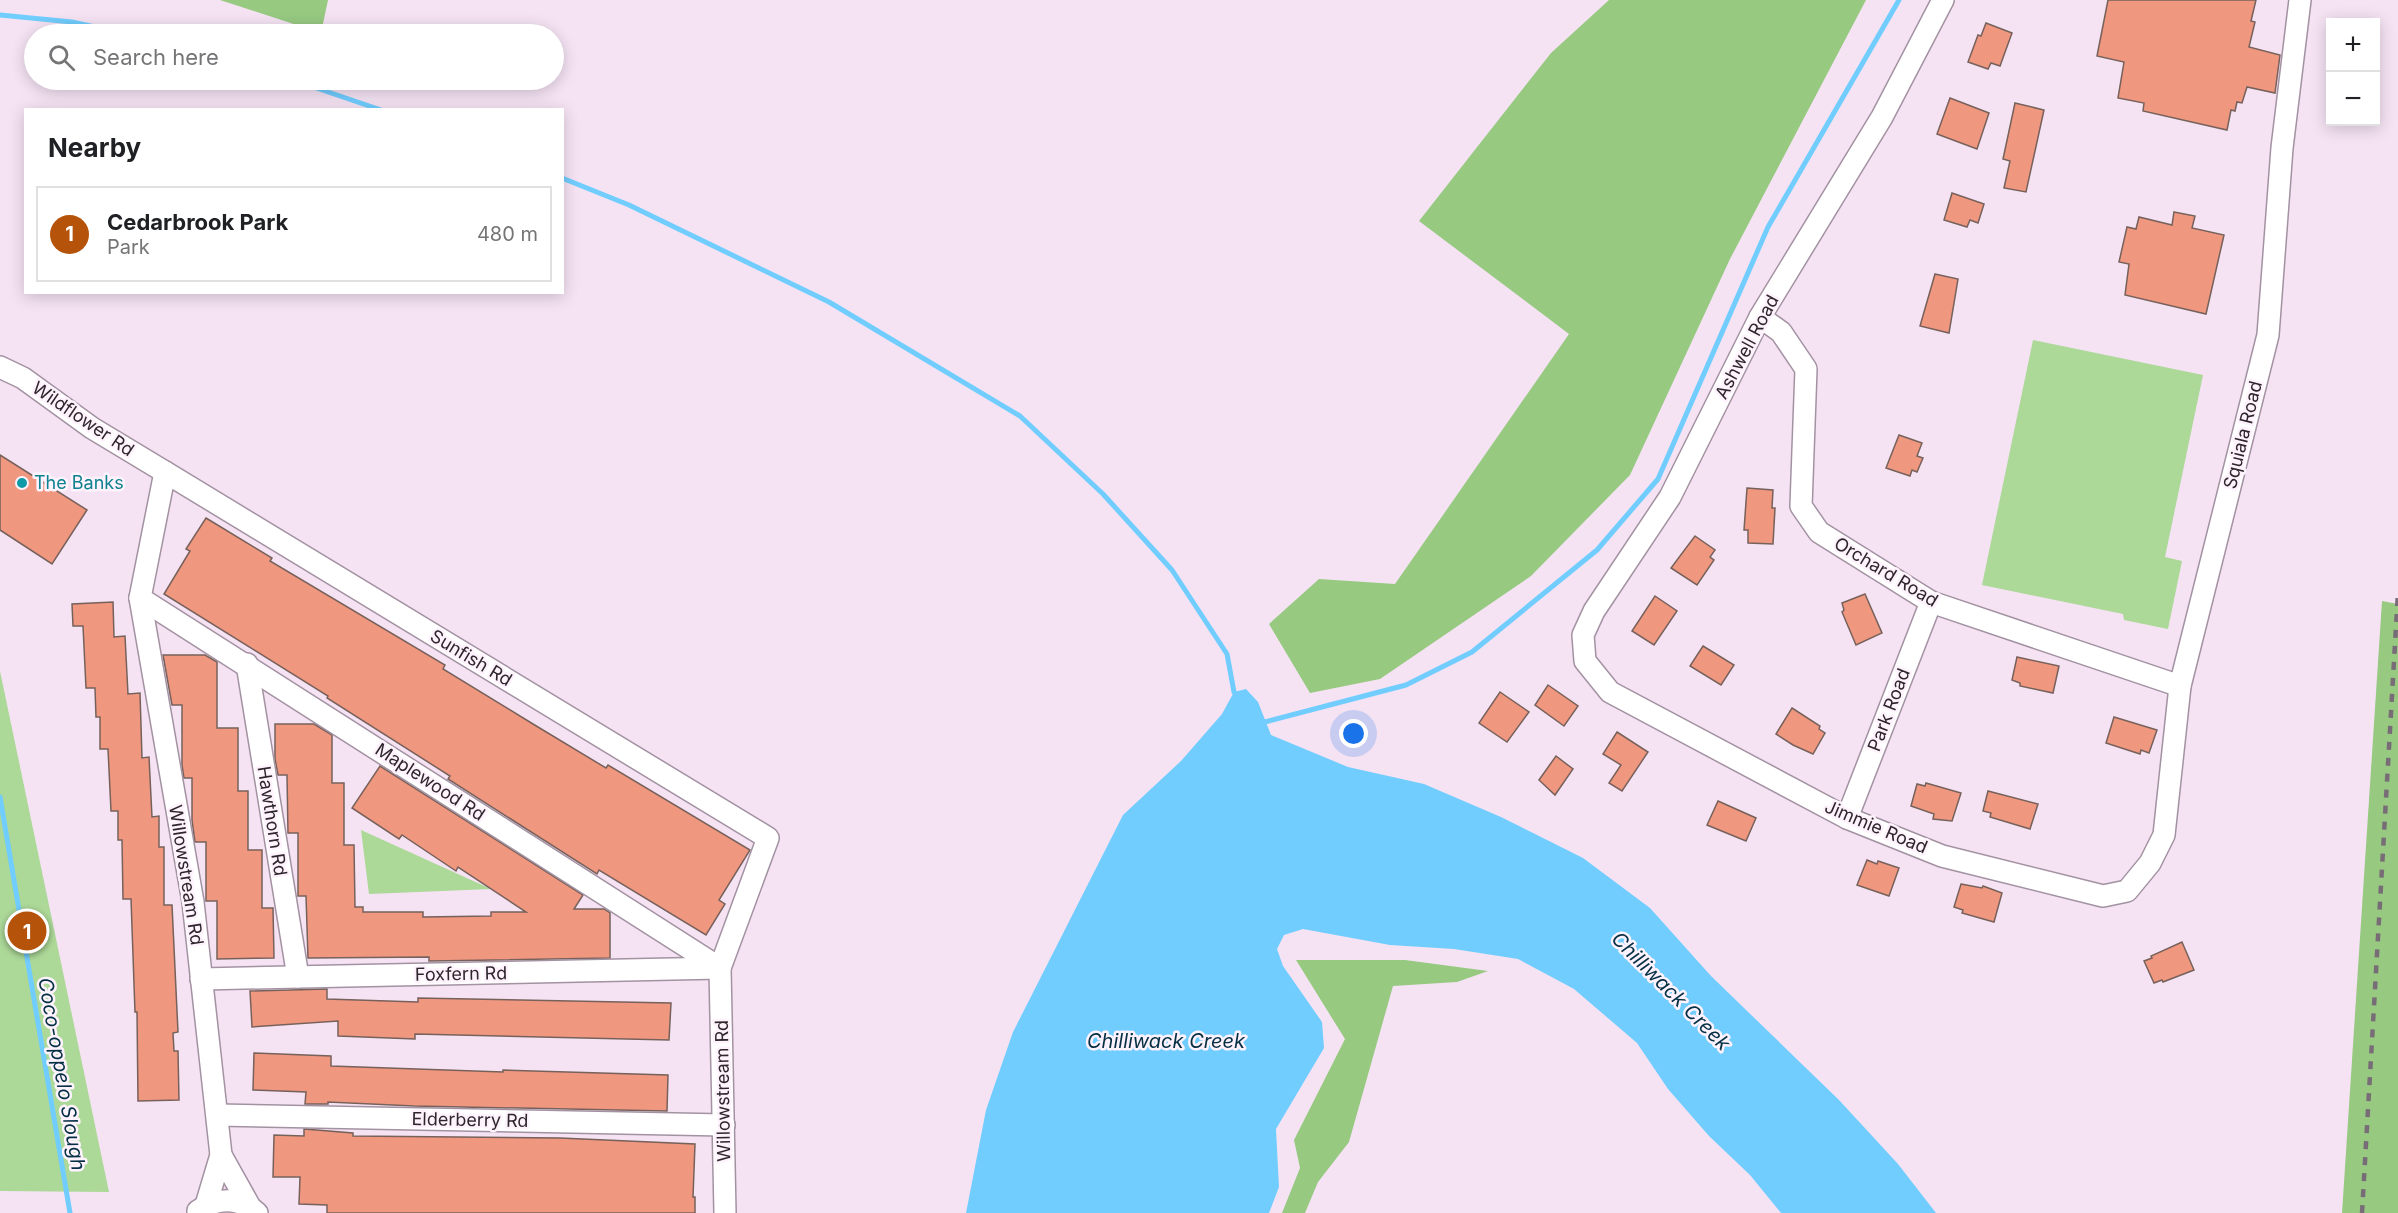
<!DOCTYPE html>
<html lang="en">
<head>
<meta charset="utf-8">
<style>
  body { margin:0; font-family:Inter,sans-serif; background:#f6f6f6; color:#202124 }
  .controls { position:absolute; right:18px; top:18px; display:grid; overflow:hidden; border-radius:0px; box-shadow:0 3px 15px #0003 }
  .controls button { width:54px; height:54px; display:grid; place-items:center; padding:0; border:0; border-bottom:2px solid #e0e0e0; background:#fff; color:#202124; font:30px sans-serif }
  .you { position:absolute; left:1354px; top:734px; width:21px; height:21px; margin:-15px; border:4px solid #fff; border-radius:50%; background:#1a73e8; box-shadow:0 0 0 9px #1a73e833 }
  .badge { display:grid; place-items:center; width:39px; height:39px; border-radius:50%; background:#b45309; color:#fff; font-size:20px; font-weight:700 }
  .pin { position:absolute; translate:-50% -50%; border:3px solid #fff; box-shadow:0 2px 6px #0006 }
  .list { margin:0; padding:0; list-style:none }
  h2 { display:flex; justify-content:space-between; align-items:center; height:78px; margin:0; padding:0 24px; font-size:26px }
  h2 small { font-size:20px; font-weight:400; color:#757577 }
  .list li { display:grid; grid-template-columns:39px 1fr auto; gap:18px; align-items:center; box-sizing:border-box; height:96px; margin:0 12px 12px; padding:0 12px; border:2px solid #e0e0e0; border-radius:0px }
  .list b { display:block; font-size:22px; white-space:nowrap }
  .list p { margin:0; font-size:20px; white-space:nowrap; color:#757577 }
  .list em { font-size:20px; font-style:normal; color:#757577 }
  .icon { flex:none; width:33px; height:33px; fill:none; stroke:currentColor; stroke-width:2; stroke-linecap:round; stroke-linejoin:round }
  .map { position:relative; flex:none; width:2398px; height:1213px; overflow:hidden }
  .search { position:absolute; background:#fff; box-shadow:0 3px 15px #0003; left:24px; top:24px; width:540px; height:66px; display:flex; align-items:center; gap:15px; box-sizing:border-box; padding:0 21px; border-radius:33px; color:#757577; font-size:22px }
  .panel { position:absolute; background:#fff; box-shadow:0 3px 15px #0003; left:24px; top:108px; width:540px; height:186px; border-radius:0px }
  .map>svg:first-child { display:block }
  .green { fill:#acd898 }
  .forest { fill:#97c981 }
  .water { fill:#71cdfe }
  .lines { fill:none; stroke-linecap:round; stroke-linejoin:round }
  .stream { stroke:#71cdfe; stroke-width:5 }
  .building { fill:#f09780; stroke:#77615b; stroke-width:1.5 }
  .street-casing { stroke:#a392a2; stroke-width:24 }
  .street { stroke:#fff; stroke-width:21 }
  .rail { stroke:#786d77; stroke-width:4.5; stroke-dasharray:8 8; stroke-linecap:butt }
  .culture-dot { fill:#0f9aa8; stroke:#fef3fd; stroke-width:2 }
  .labels { text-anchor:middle; stroke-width:5; stroke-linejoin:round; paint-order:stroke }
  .street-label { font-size:18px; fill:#2d262c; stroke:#fef3fd }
  .culture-label { font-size:18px; fill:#0d838f; stroke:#fef3fd; text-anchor:start }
  .water-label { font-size:20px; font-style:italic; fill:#053044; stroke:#fef3fd }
</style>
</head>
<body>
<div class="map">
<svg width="2398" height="1213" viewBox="0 0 2398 1213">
  <rect width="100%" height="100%" fill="#f5e3f4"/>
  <g class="green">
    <polygon points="2033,340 2203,375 2165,557 2182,561 2168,629 2124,620 2123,614 1982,585"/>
    <polygon points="0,671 109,1192 0,1191"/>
    <polygon points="361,830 491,889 369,894"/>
  </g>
  <g class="forest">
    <polygon points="220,0 328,0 321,33"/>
    <polygon points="1609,0 1866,0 1730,259 1630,475 1531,576 1380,679 1310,693 1269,624 1319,579 1395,584 1569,334 1419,221 1551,53"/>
    <polygon points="2382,601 2398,604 2398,1213 2342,1213"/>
    <polygon points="1296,960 1405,960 1488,971 1457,982 1393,986 1349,1142 1318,1182 1305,1213 1282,1213 1300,1168 1294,1140 1345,1039"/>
  </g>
  <polygon class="water" points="1246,689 1258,702 1271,735 1348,767 1424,784 1501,817 1583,858 1650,908 1711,976 1839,1100 1898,1164 1936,1213 1781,1213 1750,1175 1709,1136 1668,1089 1637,1043 1574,989 1518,959 1454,949 1390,945 1303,929 1284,935 1277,949 1283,966 1322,1022 1324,1048 1276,1129 1279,1187 1269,1213 966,1213 986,1110 1013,1032 1123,815 1181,761 1222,714 1234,692"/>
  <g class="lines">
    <g class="stream">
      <polyline points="0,15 72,22 127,34"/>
      <polyline points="293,80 381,110"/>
      <polyline points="562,178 629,205 829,302 1020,416 1103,494 1172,570 1227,654 1234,692 1238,697"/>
      <polyline points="1261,726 1265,722 1406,685 1472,652 1597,550 1658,479 1768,227 1899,0"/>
      <polyline points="0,797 70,1213"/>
    </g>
  </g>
  <g class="building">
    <polygon points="2108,0 2256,0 2251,21 2255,22 2249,47 2280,55 2275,93 2247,87 2242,103 2237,102 2235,111 2231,110 2227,130 2143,111 2144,103 2118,98 2124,62 2097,56"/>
    <polygon points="1986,23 2012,33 2000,66 1991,63 1988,69 1968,62 1978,35 1981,36"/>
    <polygon points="1950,98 1989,113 1977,149 1937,134"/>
    <polygon points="2015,103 2044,110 2026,192 2004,188 2010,161 2003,159"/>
    <polygon points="1952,193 1984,204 1978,223 1970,220 1967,227 1944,220"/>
    <polygon points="2174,212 2195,216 2192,228 2224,235 2206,314 2125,295 2129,264 2119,262 2127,227 2136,229 2139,217 2172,225"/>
    <polygon points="1935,274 1958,279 1949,333 1920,326"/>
    <polygon points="1899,435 1922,443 1917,456 1923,458 1917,472 1912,470 1910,476 1886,468"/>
    <polygon points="0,455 87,510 52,564 0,530"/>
    <polygon points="1747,488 1773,490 1772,508 1775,508 1773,544 1748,543 1748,530 1744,530"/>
    <polygon points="206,518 272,558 270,561 445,665 443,669 533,724 606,768 608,765 750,850 719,900 725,904 706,935 599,870 597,874 448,779 450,776 327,698 328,696 164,594 190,551 186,549"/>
    <polygon points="1695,536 1715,550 1710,557 1714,560 1697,585 1671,568"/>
    <polygon points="1865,594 1882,633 1856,645 1842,612 1844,610 1842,603"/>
    <polygon points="1655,596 1677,611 1654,645 1632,631"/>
    <polygon points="113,602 114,637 125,636 128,694 140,693 142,758 149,757 152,817 159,816 159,847 164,847 164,905 172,905 178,1032 173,1033 174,1051 178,1051 179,1100 138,1101 137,1012 135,1012 134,984 131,899 123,899 122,840 118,840 118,811 111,811 108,749 100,749 100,717 96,717 95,688 86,688 83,626 73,626 72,604"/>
    <polygon points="1703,646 1734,665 1721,685 1690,666"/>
    <polygon points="163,655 205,655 217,662 217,728 238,728 238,791 248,791 248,850 262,850 262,908 273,908 274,958 217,959 217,901 206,901 206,842 195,842 192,820 192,778 184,778 182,765 182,705 172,705"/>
    <polygon points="2017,657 2059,666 2053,693 2020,686 2020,683 2012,680"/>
    <polygon points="1548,685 1578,706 1564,726 1535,705"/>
    <polygon points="1500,692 1529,712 1507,742 1479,723"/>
    <polygon points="1792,708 1820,726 1819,729 1825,733 1813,754 1793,745 1776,734"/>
    <polygon points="2114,717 2157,730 2149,753 2141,750 2140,754 2106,743"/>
    <polygon points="275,724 314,724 332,735 332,783 344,783 344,845 354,845 355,907 363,907 363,912 423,912 423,917 491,916 491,912 526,912 458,867 456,871 402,835 399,839 352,808 380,766 583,895 574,909 604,909 610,913 610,958 429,961 429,957 308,958 306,896 298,896 298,833 288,833 287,775 278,775 275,759"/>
    <polygon points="1617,732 1648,752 1622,791 1609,783 1621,765 1603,754"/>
    <polygon points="1556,756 1573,769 1555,795 1539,780"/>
    <polygon points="1926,783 1961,793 1952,821 1933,819 1934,814 1911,806 1917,784 1925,786"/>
    <polygon points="1988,791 2038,804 2030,829 1990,817 1991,813 1983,811"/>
    <polygon points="1718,801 1756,818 1746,841 1707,825"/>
    <polygon points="1867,860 1877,864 1878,861 1899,868 1889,896 1857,885"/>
    <polygon points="1961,884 1982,888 1983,886 2002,893 1994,922 1962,913 1963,910 1954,907"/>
    <polygon points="2182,942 2194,970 2163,982 2162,980 2154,983 2144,961 2152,958 2151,956"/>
    <polygon points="327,989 327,999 418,1002 418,998 671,1003 669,1040 415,1034 415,1039 338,1036 338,1021 252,1027 250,991"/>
    <polygon points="254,1053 331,1056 331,1066 503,1072 503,1070 668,1075 667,1111 414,1106 328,1102 328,1104 305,1104 306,1092 253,1090"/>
    <polygon points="304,1129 353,1133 353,1136 560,1138 695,1144 693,1197 695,1197 695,1213 327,1213 327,1205 299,1204 300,1177 273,1177 274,1135 304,1136"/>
  </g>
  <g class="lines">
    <defs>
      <g id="street">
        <polyline points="1943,0 1882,117 1760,317 1670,497 1594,611 1583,635 1585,661 1610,692 1847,818 1942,856 2103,896 2127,891 2150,863 2164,835 2180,686 2268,335 2282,148 2300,0"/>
        <polyline points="1760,317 1781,332 1806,369 1801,506 1819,532 1931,602 2180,686"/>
        <polyline points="0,367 23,378 92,428 165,472"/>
        <polyline points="140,598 720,968"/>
        <polyline points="247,664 298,977"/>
        <polyline points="1847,818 1931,602"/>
        <polyline points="201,979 720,968"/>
        <polyline points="217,1115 724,1125"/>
        <polyline points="221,1155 250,1207"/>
        <polyline points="206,1205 221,1155 193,902 140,598 165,472 768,838 720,968 725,1213"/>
        <path d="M198,1211C217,1197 239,1197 257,1213"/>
      </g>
    </defs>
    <use href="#street" class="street-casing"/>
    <use href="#street" class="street"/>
    <polyline class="rail" points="2362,1213 2398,592"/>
  </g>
  <circle class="culture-dot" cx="22" cy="483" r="6"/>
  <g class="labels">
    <g class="street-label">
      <text transform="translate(1747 347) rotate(-62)" y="6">Ashwell Road</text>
      <text transform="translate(83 419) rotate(34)" y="6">Wildflower Rd</text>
      <text transform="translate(2243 435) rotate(-76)" y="6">Squiala Road</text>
      <text transform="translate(1886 572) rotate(31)" y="6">Orchard Road</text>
      <text transform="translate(471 658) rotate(31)" y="6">Sunfish Rd</text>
      <text transform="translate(1889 710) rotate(-69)" y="6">Park Road</text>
      <text transform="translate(430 782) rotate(33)" y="6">Maplewood Rd</text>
      <text transform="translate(272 821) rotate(81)" y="6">Hawthorn Rd</text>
      <text transform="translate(1876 827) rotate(23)" y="6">Jimmie Road</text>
      <text transform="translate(186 875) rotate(81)" y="6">Willowstream Rd</text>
      <text transform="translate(461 974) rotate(-1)" y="6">Foxfern Rd</text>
      <text transform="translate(723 1091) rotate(-91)" y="6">Willowstream Rd</text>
      <text transform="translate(470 1120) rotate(1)" y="6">Elderberry Rd</text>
    </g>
    <g class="culture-label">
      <text x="34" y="489">The Banks</text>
    </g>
    <g class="water-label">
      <text transform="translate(1671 991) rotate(45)" y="7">Chilliwack Creek</text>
      <text x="1166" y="1048">Chilliwack Creek</text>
      <text transform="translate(62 1074) rotate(80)" y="7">Coco-oppelo Slough</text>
    </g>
  </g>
</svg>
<div class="controls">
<button>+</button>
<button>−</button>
</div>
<div class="you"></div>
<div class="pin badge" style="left:27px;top:931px">1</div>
<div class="search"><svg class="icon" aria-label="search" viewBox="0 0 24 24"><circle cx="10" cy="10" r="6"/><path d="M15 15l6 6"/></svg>Search here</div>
<section class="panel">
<h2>Nearby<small></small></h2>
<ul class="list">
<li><span class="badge">1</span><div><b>Cedarbrook Park</b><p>Park</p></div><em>480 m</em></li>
</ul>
</section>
</div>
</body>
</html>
